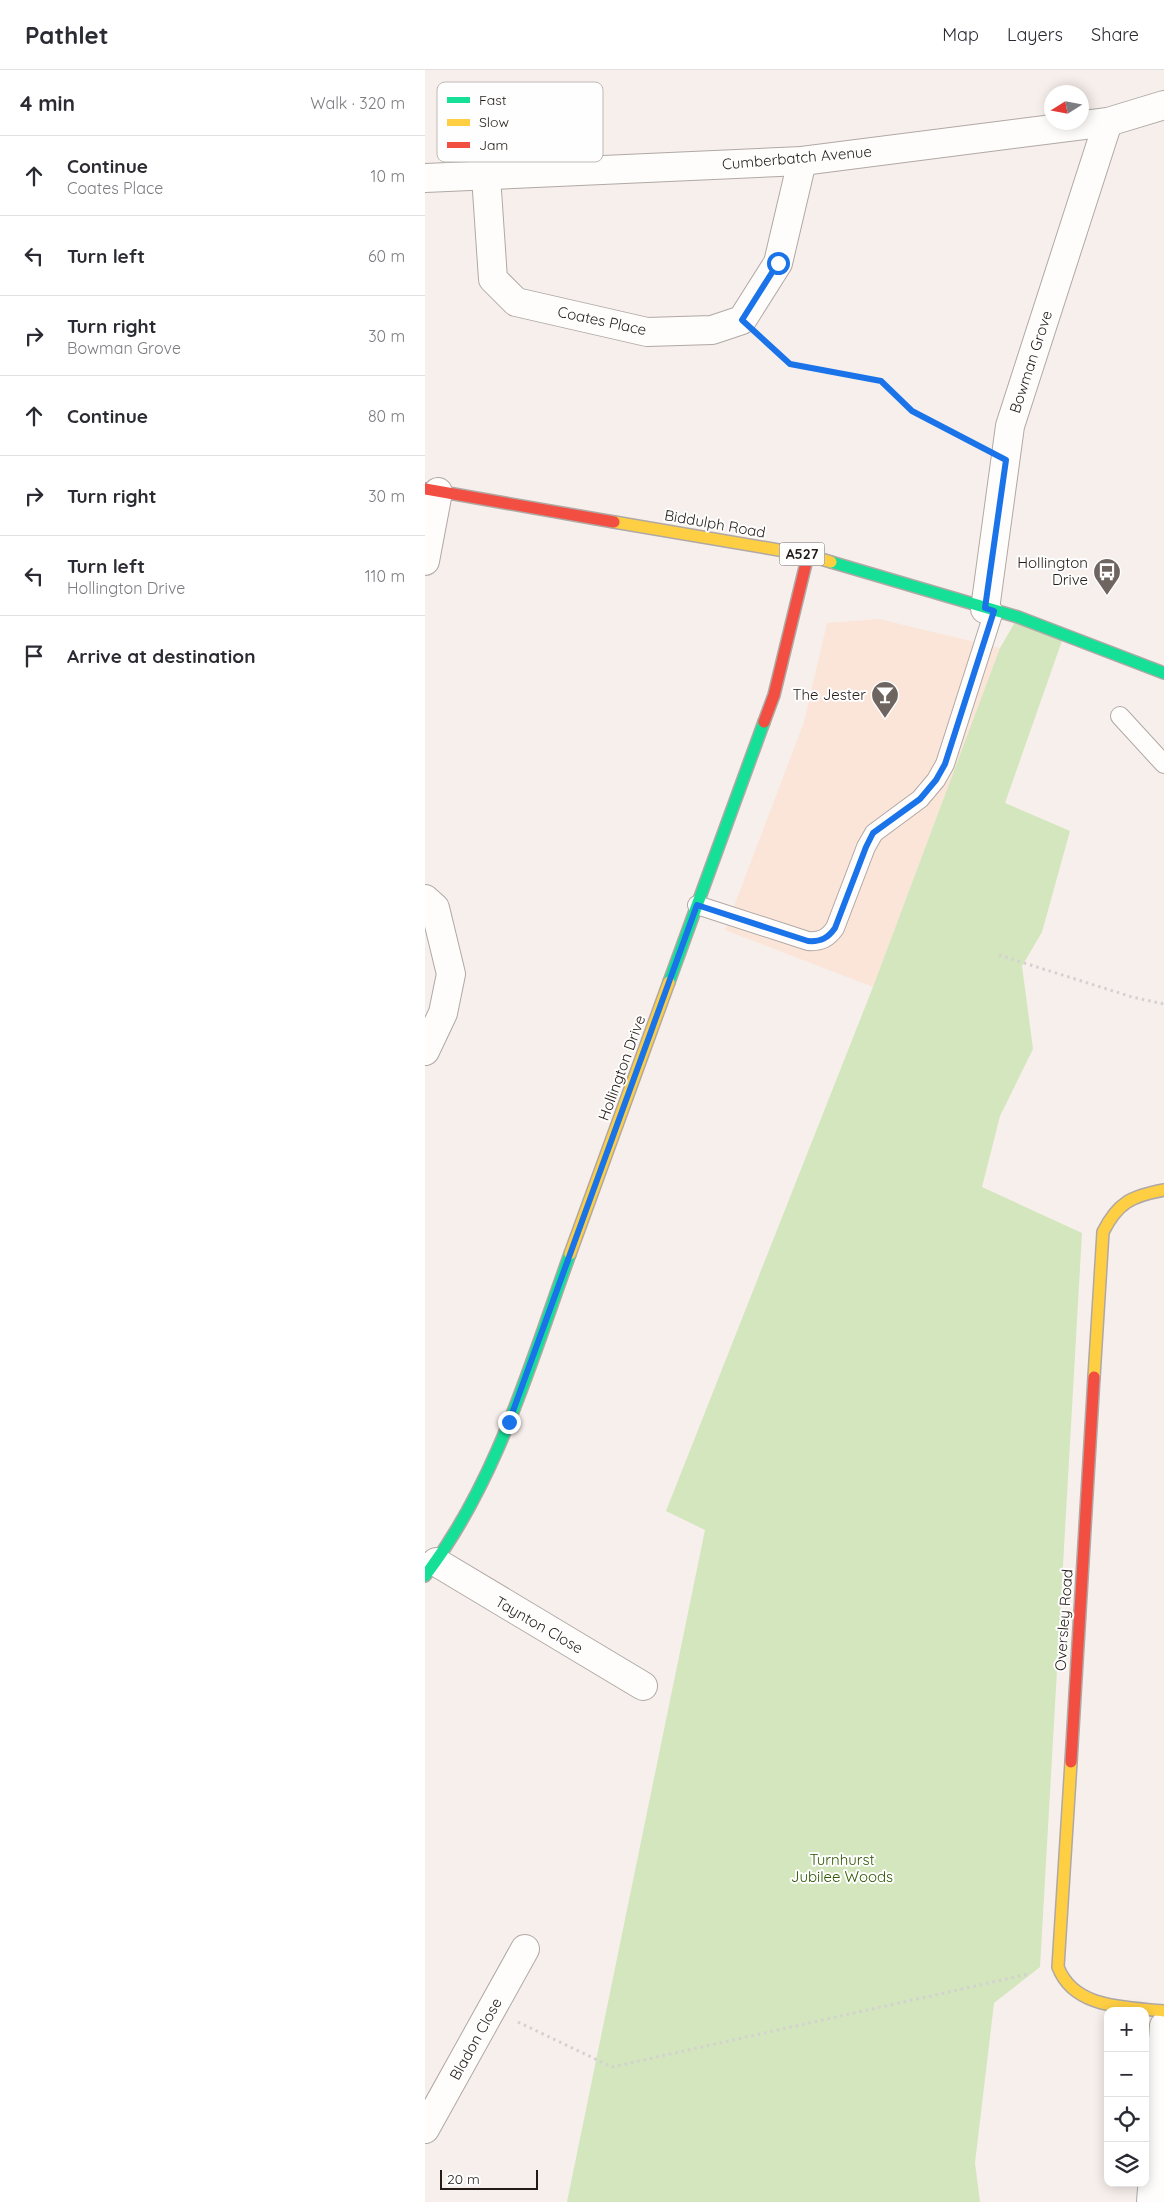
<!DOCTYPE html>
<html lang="en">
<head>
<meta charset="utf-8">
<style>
  body { margin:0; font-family:Quicksand,sans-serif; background:#f2f2f3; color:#2b2b33 }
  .controls { position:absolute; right:15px; bottom:15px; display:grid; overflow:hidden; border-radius:10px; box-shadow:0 2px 12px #0003 }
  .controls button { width:45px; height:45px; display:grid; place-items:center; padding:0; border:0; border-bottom:1px solid #e1e1e2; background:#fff; color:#2b2b33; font:25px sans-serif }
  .compass { position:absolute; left:619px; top:15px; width:45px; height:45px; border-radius:50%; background:#fff; box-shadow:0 2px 12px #0003; rotate:259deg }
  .scale { position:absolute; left:15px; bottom:12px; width:98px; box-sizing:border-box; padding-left:5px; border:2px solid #241b16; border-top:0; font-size:14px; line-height:18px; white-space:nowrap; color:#241b16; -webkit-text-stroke:4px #fefefe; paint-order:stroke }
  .stop { position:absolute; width:15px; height:15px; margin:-11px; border:4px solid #1a73e8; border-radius:50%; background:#fff }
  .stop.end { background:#1a73e8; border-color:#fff; box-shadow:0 1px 5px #0008 }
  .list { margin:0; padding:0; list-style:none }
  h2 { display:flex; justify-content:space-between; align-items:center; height:65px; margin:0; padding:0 20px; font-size:21px }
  h2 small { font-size:16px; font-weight:400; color:#7c7c81 }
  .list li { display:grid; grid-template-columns:32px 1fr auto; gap:15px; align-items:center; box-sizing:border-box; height:80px; padding:0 20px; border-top:1px solid #e1e1e2 }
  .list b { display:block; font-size:19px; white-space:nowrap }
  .list p { margin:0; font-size:16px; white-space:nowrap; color:#7c7c81 }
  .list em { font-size:16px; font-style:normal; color:#7c7c81 }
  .icon { flex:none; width:28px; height:28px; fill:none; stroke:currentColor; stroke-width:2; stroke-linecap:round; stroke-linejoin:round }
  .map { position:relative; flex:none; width:739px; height:2132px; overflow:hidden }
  header { display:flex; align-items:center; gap:30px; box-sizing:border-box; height:70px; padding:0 25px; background:#fff; border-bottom:1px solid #e1e1e2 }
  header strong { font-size:24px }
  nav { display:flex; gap:28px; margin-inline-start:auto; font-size:18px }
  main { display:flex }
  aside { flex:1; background:#fff }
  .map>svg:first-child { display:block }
  .built { fill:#fbe5d9 }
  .green { fill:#d3e6be }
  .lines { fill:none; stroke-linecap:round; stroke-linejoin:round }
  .lane-casing { stroke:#b0a8a4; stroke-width:20 }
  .street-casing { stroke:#b0a8a4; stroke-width:30 }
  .fast-casing { stroke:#b0a8a4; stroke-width:14 }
  .slow-casing { stroke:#b0a8a4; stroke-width:14 }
  .jam-casing { stroke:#b0a8a4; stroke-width:14 }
  .path { stroke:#d4d1d0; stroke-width:3; stroke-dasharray:2.5 4; stroke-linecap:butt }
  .lane { stroke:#fefdfc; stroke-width:18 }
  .street { stroke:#fefdfc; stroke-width:28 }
  .fast { stroke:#16e098; stroke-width:11 }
  .slow { stroke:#ffcf43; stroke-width:11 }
  .jam { stroke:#f24e42; stroke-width:11 }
  .route { stroke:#1a73e8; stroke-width:6 }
  .labels { text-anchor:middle; stroke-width:4; stroke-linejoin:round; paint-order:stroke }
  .shield { fill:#fefefe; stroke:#655f5c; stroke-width:1 }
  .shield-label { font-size:14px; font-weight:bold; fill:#241b16 }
  .street-label { font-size:15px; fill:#241b16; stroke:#fefefe }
  .poi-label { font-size:15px; fill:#241b16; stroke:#fefefe; text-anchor:end }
  .park-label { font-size:15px; fill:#2d5500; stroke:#fefefe }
  .key { fill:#fefefe; stroke:#bdbab8; stroke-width:1 }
  .key-label { font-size:14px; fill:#241b16 }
</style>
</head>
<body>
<header>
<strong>Pathlet</strong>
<nav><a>Map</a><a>Layers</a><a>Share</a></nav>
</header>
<main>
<aside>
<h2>4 min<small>Walk · 320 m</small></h2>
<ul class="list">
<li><svg class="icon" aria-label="ahead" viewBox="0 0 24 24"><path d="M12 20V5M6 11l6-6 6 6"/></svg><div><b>Continue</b><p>Coates Place</p></div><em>10 m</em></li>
<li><svg class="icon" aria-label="left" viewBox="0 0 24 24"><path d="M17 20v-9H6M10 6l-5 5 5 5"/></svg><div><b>Turn left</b></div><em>60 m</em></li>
<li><svg class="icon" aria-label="right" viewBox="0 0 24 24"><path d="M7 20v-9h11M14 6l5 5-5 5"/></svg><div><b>Turn right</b><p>Bowman Grove</p></div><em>30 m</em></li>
<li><svg class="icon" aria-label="ahead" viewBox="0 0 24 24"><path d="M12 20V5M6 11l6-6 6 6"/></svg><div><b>Continue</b></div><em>80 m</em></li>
<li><svg class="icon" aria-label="right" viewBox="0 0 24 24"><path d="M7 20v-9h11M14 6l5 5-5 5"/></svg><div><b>Turn right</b></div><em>30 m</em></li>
<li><svg class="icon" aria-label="left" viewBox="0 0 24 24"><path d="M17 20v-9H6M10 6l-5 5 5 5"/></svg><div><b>Turn left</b><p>Hollington Drive</p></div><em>110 m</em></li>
<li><svg class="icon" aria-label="arrive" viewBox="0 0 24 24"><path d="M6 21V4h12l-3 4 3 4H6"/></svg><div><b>Arrive at destination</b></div></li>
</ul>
</aside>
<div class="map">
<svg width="739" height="2132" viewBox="0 0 739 2132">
  <rect width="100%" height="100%" fill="#f7efeb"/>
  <polygon class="built" points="454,549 575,578 448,917 300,860 379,652 402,553"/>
  <polygon class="green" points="593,547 639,565 580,733 645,761 617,862 597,896 608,979 575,1046 557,1117 657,1163 615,1897 569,1933 550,2093 555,2132 142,2132 280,1460 241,1441 448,917 575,578"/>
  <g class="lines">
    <defs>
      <g id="lane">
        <polyline points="695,646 739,694"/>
        <path d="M272,835L383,871C396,872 403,868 410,858L441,777L449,763L495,729L511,710L520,694L569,541"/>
      </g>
      <g id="street">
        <polyline points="61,106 68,209 91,232 222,262 287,260 317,250 353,193 377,91"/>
        <polyline points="0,108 377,91 683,52 739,35"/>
        <polyline points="0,491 13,422"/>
        <polyline points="560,539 585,356 683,52"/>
        <polyline points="0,829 10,838 26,904 18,943 0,981"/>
        <polyline points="11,1492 218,1616"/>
        <polyline points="0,2059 100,1879"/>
        <polyline points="726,2132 739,1956"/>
      </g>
      <g id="fast">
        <polyline points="406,492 593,547 739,603"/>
        <polyline points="244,912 339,652"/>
        <path d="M0,1506C72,1412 105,1294 145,1184"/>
      </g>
      <g id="slow">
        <polyline points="189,452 383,485 406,492"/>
        <polyline points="145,1184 244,912"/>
        <path d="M669,1307L678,1162C693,1132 707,1126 739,1120"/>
        <path d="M646,1692L633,1897C649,1939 701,1937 739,1941"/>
      </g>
      <g id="jam">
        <polyline points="0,419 189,452"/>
        <polyline points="339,652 349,625 383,485"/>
        <polyline points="646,1692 669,1307"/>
      </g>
    </defs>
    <use href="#lane" class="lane-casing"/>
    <use href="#street" class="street-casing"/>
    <use href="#fast" class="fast-casing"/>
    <use href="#slow" class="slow-casing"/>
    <use href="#jam" class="jam-casing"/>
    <g class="path">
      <polyline points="339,270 365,294 456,311 487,341 553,375"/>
      <polyline points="574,885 707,927 739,934"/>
      <polyline points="93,1952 187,1997 604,1904"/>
    </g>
    <use href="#lane" class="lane"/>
    <use href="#street" class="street"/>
    <use href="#fast" class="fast"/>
    <use href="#slow" class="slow"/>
    <use href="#jam" class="jam"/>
  </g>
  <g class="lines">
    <path class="route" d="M84,1352L272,835L383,871C396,872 403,868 410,858L441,777L448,763L495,729L511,710L520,694L569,541L560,538L581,390L487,341L456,311L365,294L317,250L353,193"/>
  </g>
  <defs>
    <symbol id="bus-pin" viewBox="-11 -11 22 30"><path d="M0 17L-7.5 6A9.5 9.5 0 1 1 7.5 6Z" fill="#6e6561" stroke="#fefefe"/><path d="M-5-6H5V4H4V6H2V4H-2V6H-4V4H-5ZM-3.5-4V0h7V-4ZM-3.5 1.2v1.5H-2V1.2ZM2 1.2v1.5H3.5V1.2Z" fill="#fff"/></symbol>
    <symbol id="bar-pin" viewBox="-11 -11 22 30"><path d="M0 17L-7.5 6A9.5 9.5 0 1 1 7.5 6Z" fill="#6e6561" stroke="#fefefe"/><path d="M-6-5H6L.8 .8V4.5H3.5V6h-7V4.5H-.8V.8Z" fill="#fff"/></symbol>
  </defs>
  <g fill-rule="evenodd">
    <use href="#bus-pin" x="666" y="486" width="32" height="43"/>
    <use href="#bar-pin" x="444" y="609" width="32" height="43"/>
  </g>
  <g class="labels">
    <rect class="shield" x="354.5" y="472.5" width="45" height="23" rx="4"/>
    <g class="shield-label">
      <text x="377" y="489">A527</text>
    </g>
    <g class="street-label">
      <text transform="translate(372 88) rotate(-5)" y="5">Cumberbatch Avenue</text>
      <text transform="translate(177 251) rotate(12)" y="5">Coates Place</text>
      <text transform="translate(606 292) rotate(-72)" y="5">Bowman Grove</text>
      <text transform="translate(290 454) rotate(10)" y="5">Biddulph Road</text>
      <text transform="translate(197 998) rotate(-70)" y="5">Hollington Drive</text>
      <text transform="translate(639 1550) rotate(-86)" y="5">Oversley Road</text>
      <text transform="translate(114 1555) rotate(30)" y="5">Taynton Close</text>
      <text transform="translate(51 1969) rotate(-61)" y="5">Bladon Close</text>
    </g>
    <g class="poi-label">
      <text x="663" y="498">Hollington<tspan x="663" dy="17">Drive</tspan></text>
      <text x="441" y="630">The Jester</text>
    </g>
    <g class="park-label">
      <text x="417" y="1795">Turnhurst<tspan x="417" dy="17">Jubilee Woods</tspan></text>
    </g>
  </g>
  <rect x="12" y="12" width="166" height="80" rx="8" class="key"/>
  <rect x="22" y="27" width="23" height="6" fill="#16e098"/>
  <rect x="22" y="49" width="23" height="7" fill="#ffcf43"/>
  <rect x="22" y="72" width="23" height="6" fill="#f24e42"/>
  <g class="key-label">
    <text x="54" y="35">Fast</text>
    <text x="54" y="57">Slow</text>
    <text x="54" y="80">Jam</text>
  </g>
</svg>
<div class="controls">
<button>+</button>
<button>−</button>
<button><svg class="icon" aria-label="locate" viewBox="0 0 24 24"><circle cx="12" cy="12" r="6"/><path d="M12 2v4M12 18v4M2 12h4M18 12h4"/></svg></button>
<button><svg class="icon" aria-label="layers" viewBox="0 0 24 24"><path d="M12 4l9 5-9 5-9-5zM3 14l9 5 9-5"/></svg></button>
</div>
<svg class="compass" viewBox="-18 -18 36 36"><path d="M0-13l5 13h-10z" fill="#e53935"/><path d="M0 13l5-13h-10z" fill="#7c7c81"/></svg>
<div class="scale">20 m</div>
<div class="stop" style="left:353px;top:193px"></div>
<div class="stop end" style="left:84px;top:1352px"></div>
</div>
</main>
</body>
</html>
